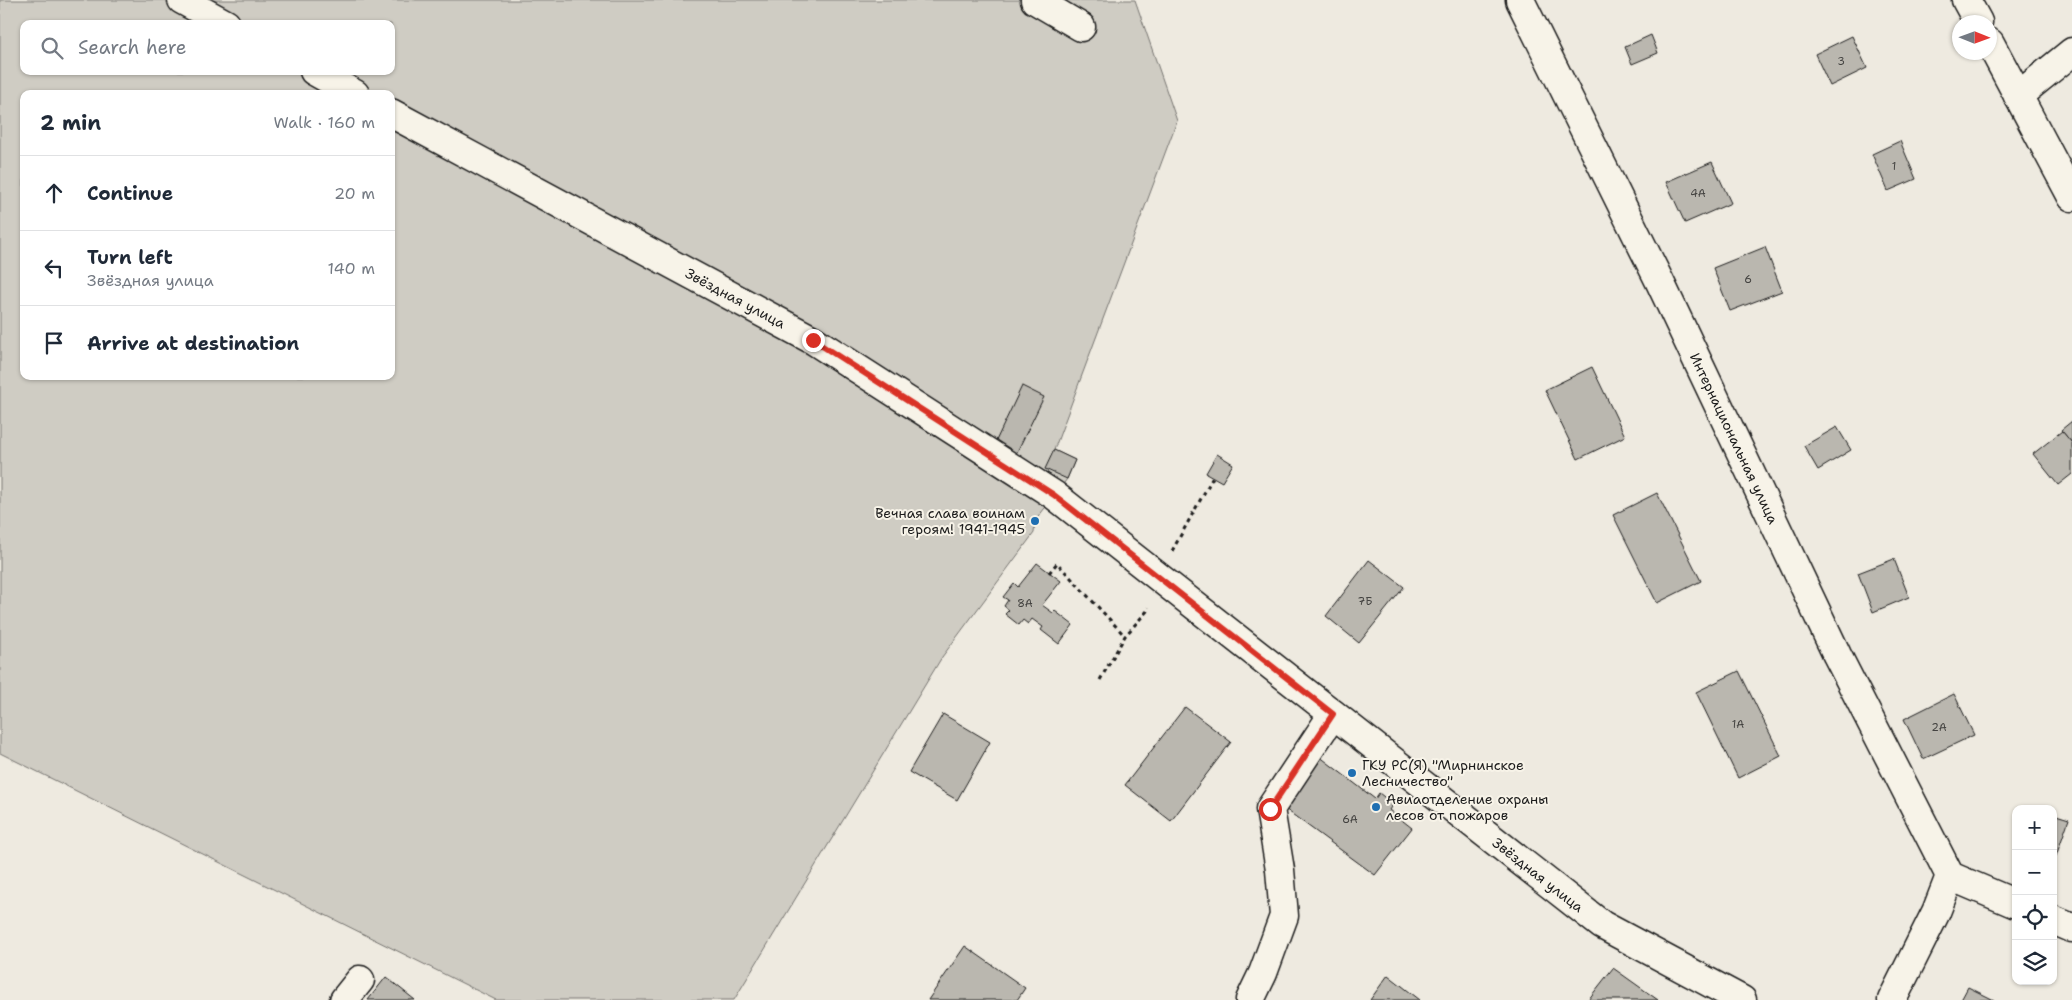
<!DOCTYPE html>
<html lang="en">
<head>
<meta charset="utf-8">
<style>
  body { margin:0; font-family:"Shantell Sans",sans-serif; background:#f2f2f3; color:#1f2937 }
  .controls { position:absolute; right:15px; bottom:15px; display:grid; overflow:hidden; border-radius:10px; box-shadow:0 1px 4px #0004 }
  .controls button { width:45px; height:45px; display:grid; place-items:center; padding:0; border:0; border-bottom:1px solid #e0e1e3; background:#fff; color:#1f2937; font:25px sans-serif }
  .compass { position:absolute; left:1952px; top:15px; width:45px; height:45px; border-radius:50%; background:#fff; box-shadow:0 1px 4px #0004; rotate:91deg }
  .stop { position:absolute; width:15px; height:15px; margin:-11px; border:4px solid #d93025; border-radius:50%; background:#fff }
  .stop.end { background:#d93025; border-color:#fff; box-shadow:0 1px 5px #0008 }
  .list { margin:0; padding:0; list-style:none }
  h2 { display:flex; justify-content:space-between; align-items:center; height:65px; margin:0; padding:0 20px; font-size:21px }
  h2 small { font-size:16px; font-weight:400; color:#747a83 }
  .list li { display:grid; grid-template-columns:32px 1fr auto; gap:15px; align-items:center; box-sizing:border-box; height:75px; padding:0 20px; border-top:1px solid #e0e1e3 }
  .list b { display:block; font-size:19px; white-space:nowrap }
  .list p { margin:0; font-size:16px; white-space:nowrap; color:#747a83 }
  .list em { font-size:16px; font-style:normal; color:#747a83 }
  .icon { flex:none; width:28px; height:28px; fill:none; stroke:currentColor; stroke-width:2; stroke-linecap:round; stroke-linejoin:round }
  .map { position:relative; flex:none; width:2072px; height:1000px; overflow:hidden }
  .search { position:absolute; background:#fff; box-shadow:0 1px 4px #0004; left:20px; top:20px; width:375px; height:55px; display:flex; align-items:center; gap:12px; box-sizing:border-box; padding:0 18px; border-radius:10px; color:#747a83; font-size:19px }
  .panel { position:absolute; background:#fff; box-shadow:0 1px 4px #0004; left:20px; top:90px; width:375px; height:290px; border-radius:10px }
  .map>svg:first-child { display:block }
  .green { fill:#cfccc3; stroke:#767470; fill-rule:evenodd }
  .building { fill:#bab7af; stroke:#1c1c1c }
  .lines { fill:none; stroke-linecap:round; stroke-linejoin:round }
  .minor-casing { stroke:#1c1c1c; stroke-width:31 }
  .path { stroke:#1c1c1c; stroke-width:3; stroke-dasharray:4 4; stroke-linecap:butt }
  .minor { stroke:#f7f3e8; stroke-width:28 }
  .route { stroke:#d93025; stroke-width:6 }
  .poi-dot { fill:#1f6fb2; stroke:#f7f3e8; stroke-width:2 }
  .labels { text-anchor:middle; stroke-width:4; stroke-linejoin:round; paint-order:stroke }
  .number-label { font-size:11px; fill:#444341 }
  .street-label { font-size:14px; fill:#1c1c1c; stroke:#f7f3e8 }
  .poi-label { font-size:14px; fill:#1c1c1c; stroke:#f7f3e8; text-anchor:start }
</style>
</head>
<body>
<div class="map">
<svg width="2072" height="1000" viewBox="0 0 2072 1000">
  <rect width="100%" height="100%" fill="#eeeae0"/>
  <filter id="ink" filterUnits="userSpaceOnUse"><feTurbulence type="fractalNoise" baseFrequency=".02" numOctaves="2"/><feDisplacementMap in="SourceGraphic" scale="10" xChannelSelector="R" yChannelSelector="G"/><feConvolveMatrix kernelMatrix="1 2 1 2 8 2 1 2 1" color-interpolation-filters="sRGB"/></filter>
  <g filter="url(#ink)">
    <path class="green" d="M0,0H1135L1177,121L1054,450L1075,460L1067,479L1035,521L1034,533L942,657L734,1000H496L0,753ZM24,24H391V71H24ZM24,94H391V376H24Z"/>
    <g class="building">
      <polygon points="1651,35 1658,53 1632,64 1625,47"/>
      <polygon points="1852,36 1867,68 1830,86 1815,54"/>
      <polygon points="1900,141 1916,179 1888,191 1872,154"/>
      <polygon points="1712,162 1731,203 1685,223 1666,182"/>
      <polygon points="1765,247 1782,291 1730,311 1713,268"/>
      <polygon points="1592,367 1625,436 1578,459 1545,390"/>
      <polygon points="1022,386 1044,397 1015,456 994,445"/>
      <polygon points="2072,421 2072,443 2061,430"/>
      <polygon points="1837,427 1851,450 1818,470 1804,446"/>
      <polygon points="2062,431 2072,443 2072,474 2058,485 2033,454"/>
      <polygon points="1054,450 1075,460 1067,479 1045,469"/>
      <polygon points="1217,454 1233,464 1222,482 1206,473"/>
      <polygon points="1657,493 1701,581 1657,603 1613,515"/>
      <polygon points="1894,559 1909,597 1873,612 1858,573"/>
      <polygon points="1369,560 1404,587 1359,643 1326,616"/>
      <polygon points="1037,563 1061,581 1042,605 1053,613 1055,611 1073,625 1059,644 1041,630 1043,627 1032,619 1028,624 1023,620 1019,625 1005,614 1009,610 1004,606 1008,600 1003,597 1014,583 1018,587"/>
      <polygon points="1739,671 1781,756 1738,778 1696,692"/>
      <polygon points="1954,694 1974,735 1923,759 1904,719"/>
      <polygon points="1185,707 1231,742 1171,821 1125,785"/>
      <polygon points="943,714 990,742 957,800 909,772"/>
      <polygon points="1319,756 1375,799 1379,793 1393,804 1389,810 1412,828 1375,875 1281,806"/>
      <polygon points="2053,814 2069,819 2056,856 2053,855"/>
      <polygon points="965,946 1025,988 1017,1000 928,1000"/>
      <polygon points="1613,968 1658,1000 1588,1000"/>
      <polygon points="1388,975 1420,1000 1370,1000"/>
      <polygon points="386,977 415,1000 368,1000"/>
      <polygon points="1968,987 1994,1000 1961,1000"/>
    </g>
    <g class="lines">
      <defs>
        <g id="minor">
          <polyline points="182,0 226,24"/>
          <polyline points="1035,0 1081,27"/>
          <path id="s1" d="M1520,0L1659,280L1837,655L1950,876L2016,904"/>
          <polyline points="1966,0 1978,22"/>
          <polyline points="1990,43 2072,197"/>
          <polyline points="314,71 355,94"/>
          <polyline points="2018,96 2072,52"/>
          <path id="s2" d="M391,113L813,340L1054,495L1602,925L1742,1000"/>
          <polyline points="2053,920 2072,928"/>
          <polyline points="344,1000 360,980"/>
          <polyline points="1250,1000 1263,973 1284,916 1280,870 1270,809 1333,714"/>
          <polyline points="1892,1000 1936,912 1950,876"/>
        </g>
      </defs>
      <use href="#minor" class="minor-casing"/>
      <g class="path">
        <polyline points="1172,551 1213,477"/>
        <polyline points="1049,573 1057,563 1125,636"/>
        <polyline points="1100,680 1125,636 1147,611 1148,607"/>
      </g>
      <use href="#minor" class="minor"/>
    </g>
  </g>
  <g class="lines" filter="url(#ink)">
    <polyline class="route" points="813,340 1054,495 1333,714 1270,809"/>
  </g>
  <g class="poi-dot">
    <circle cx="1035" cy="521" r="5"/>
    <circle cx="1352" cy="773" r="5"/>
    <circle cx="1376" cy="807" r="5"/>
  </g>
  <g class="labels">
    <g class="number-label">
      <text x="1841" y="65">3</text>
      <text x="1894" y="170">1</text>
      <text x="1698" y="197">4А</text>
      <text x="1748" y="283">6</text>
      <text x="1365" y="605">7Б</text>
      <text x="1025" y="607">8А</text>
      <text x="1738" y="728">1А</text>
      <text x="1939" y="731">2А</text>
      <text x="1350" y="823">6А</text>
    </g>
    <g class="street-label">
      <text dy="5" stroke="none"><textPath href="#s2" startOffset="391">Звёздная улица</textPath></text>
      <text dy="5" stroke="none"><textPath href="#s1" startOffset="488">Интернациональная улица</textPath></text>
      <text dy="5" stroke="none"><textPath href="#s2" startOffset="1381">Звёздная улица</textPath></text>
    </g>
    <g class="poi-label">
      <text x="1025" y="518" text-anchor="end">Вечная слава воинам<tspan x="1025" dy="16">героям! 1941-1945</tspan></text>
      <text x="1362" y="770">ГКУ РС(Я) "Мирнинское<tspan x="1362" dy="16">Лесничество"</tspan></text>
      <text x="1386" y="804">Авиаотделение охраны<tspan x="1386" dy="16">лесов от пожаров</tspan></text>
    </g>
  </g>
</svg>
<div class="controls">
<button>+</button>
<button>−</button>
<button><svg class="icon" aria-label="locate" viewBox="0 0 24 24"><circle cx="12" cy="12" r="6"/><path d="M12 2v4M12 18v4M2 12h4M18 12h4"/></svg></button>
<button><svg class="icon" aria-label="layers" viewBox="0 0 24 24"><path d="M12 4l9 5-9 5-9-5zM3 14l9 5 9-5"/></svg></button>
</div>
<svg class="compass" viewBox="-18 -18 36 36"><path d="M0-13l5 13h-10z" fill="#e53935"/><path d="M0 13l5-13h-10z" fill="#747a83"/></svg>
<div class="stop" style="left:1270px;top:809px"></div>
<div class="stop end" style="left:813px;top:340px"></div>
<div class="search"><svg class="icon" aria-label="search" viewBox="0 0 24 24"><circle cx="10" cy="10" r="6"/><path d="M15 15l6 6"/></svg>Search here</div>
<section class="panel">
<h2>2 min<small>Walk · 160 m</small></h2>
<ul class="list">
<li><svg class="icon" aria-label="ahead" viewBox="0 0 24 24"><path d="M12 20V5M6 11l6-6 6 6"/></svg><div><b>Continue</b></div><em>20 m</em></li>
<li><svg class="icon" aria-label="left" viewBox="0 0 24 24"><path d="M17 20v-9H6M10 6l-5 5 5 5"/></svg><div><b>Turn left</b><p>Звёздная улица</p></div><em>140 m</em></li>
<li><svg class="icon" aria-label="arrive" viewBox="0 0 24 24"><path d="M6 21V4h12l-3 4 3 4H6"/></svg><div><b>Arrive at destination</b></div></li>
</ul>
</section>
</div>
</body>
</html>
